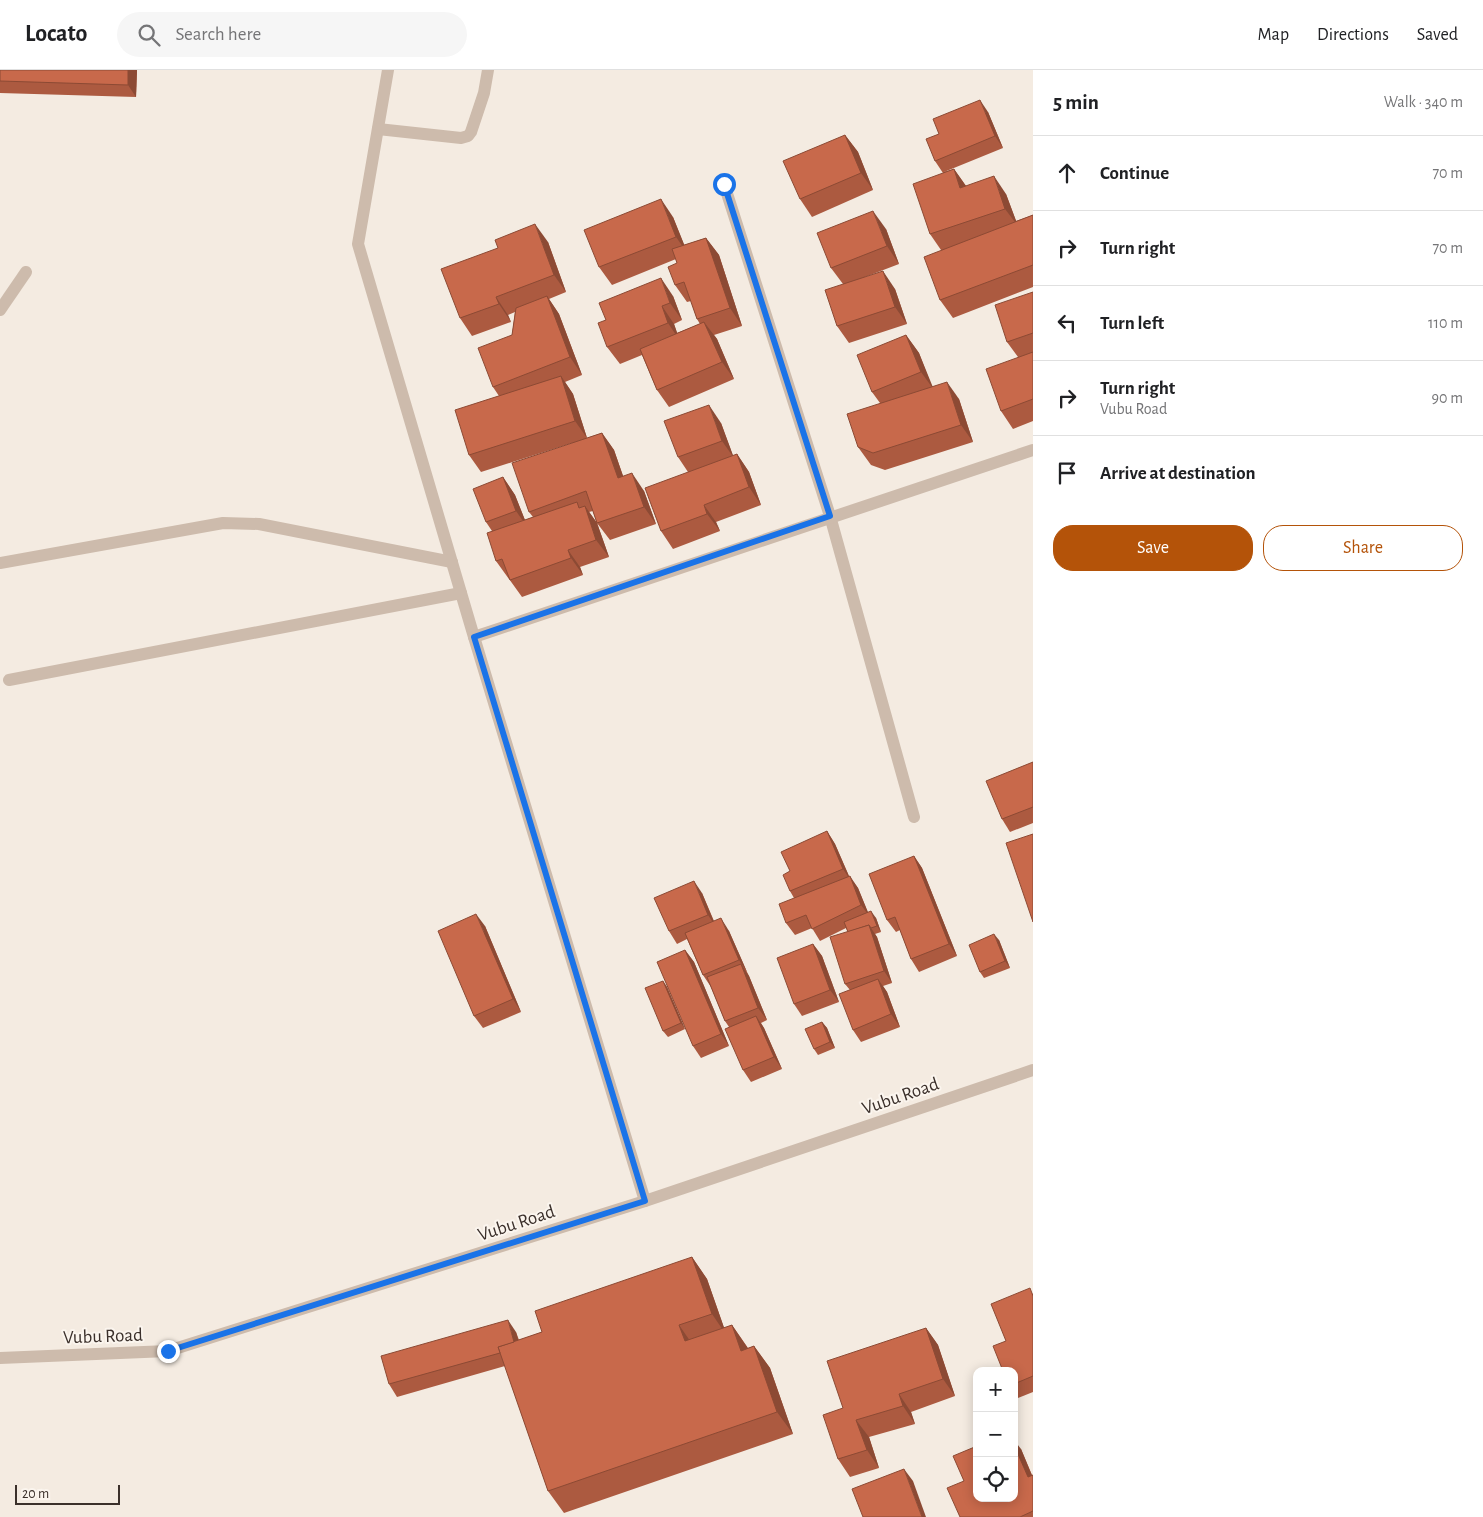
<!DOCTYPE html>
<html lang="en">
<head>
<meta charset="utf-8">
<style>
  body { margin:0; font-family:"Alegreya Sans",sans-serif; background:#f6f6f6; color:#202124 }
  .controls { position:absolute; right:15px; bottom:15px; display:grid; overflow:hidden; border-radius:10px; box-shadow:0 2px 12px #0003 }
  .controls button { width:45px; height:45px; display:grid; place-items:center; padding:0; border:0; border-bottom:1px solid #e0e0e0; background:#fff; color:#202124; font:25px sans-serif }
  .scale { position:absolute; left:15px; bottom:12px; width:105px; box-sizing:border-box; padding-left:5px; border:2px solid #3b302b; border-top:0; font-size:14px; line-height:18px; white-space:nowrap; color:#3b302b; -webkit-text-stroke:4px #fbf5ee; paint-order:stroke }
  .stop { position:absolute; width:15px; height:15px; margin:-11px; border:4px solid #1a73e8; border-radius:50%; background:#fff }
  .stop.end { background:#1a73e8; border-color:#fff; box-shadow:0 1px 5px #0008 }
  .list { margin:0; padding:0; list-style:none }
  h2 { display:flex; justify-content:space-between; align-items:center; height:65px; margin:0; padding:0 20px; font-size:21px }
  h2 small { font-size:16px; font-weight:400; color:#757577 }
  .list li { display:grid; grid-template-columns:32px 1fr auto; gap:15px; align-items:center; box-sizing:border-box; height:75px; padding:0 20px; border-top:1px solid #e0e0e0 }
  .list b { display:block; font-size:19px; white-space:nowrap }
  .list p { margin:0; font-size:16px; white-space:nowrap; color:#757577 }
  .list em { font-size:16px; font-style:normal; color:#757577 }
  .actions { display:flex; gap:10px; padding:15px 20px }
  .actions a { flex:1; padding:11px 0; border:1px solid #b45309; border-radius:20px; text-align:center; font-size:18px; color:#b45309 }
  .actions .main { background:#b45309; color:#fff }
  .icon { flex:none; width:28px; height:28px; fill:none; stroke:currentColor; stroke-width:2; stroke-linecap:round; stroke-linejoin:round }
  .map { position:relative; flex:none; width:1033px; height:1447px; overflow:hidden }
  header { display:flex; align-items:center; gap:30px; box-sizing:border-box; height:70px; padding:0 25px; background:#fff; border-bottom:1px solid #e0e0e0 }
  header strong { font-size:24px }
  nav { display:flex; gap:28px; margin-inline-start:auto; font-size:18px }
  .search { width:350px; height:45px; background:#f6f6f6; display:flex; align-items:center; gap:12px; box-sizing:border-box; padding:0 18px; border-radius:28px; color:#757577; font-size:19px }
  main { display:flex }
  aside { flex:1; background:#fff }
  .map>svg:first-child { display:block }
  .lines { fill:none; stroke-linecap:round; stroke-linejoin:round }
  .minor { stroke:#cdbbac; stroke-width:12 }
  .wall { fill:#ac5a40 }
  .shaded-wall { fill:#8c4a34 }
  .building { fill:#c8694b; stroke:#8c4a34 }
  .route { stroke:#1a73e8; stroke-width:6 }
  .labels { text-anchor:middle; stroke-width:4; stroke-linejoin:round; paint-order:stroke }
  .street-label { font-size:19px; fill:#3b302b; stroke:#fbf5ee }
</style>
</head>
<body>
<header>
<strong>Locato</strong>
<div class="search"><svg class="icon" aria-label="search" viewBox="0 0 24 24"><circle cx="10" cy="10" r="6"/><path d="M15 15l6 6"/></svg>Search here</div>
<nav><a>Map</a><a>Directions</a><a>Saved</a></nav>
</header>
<main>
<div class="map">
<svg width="1033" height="1447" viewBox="0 0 1033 1447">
  <rect width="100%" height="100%" fill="#f4ebe1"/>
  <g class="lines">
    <g class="minor">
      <polyline points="388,0 358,174 474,567 645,1131"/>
      <polyline points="378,59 461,68 468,66 471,62 484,23 488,0"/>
      <polyline points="724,114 830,446 914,747"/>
      <polyline points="0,240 26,202"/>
      <polyline points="0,493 223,453 259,454 452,492"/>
      <polyline points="474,567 1033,380"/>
      <polyline points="9,610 461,523"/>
      <polyline points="0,1288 168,1281 645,1131 1033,1000"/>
    </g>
  </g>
  <g class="wall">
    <polygon points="0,0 137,0 136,27 0,23"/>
    <polygon points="988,42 1003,78 944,102 954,99 966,116 1006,124 1016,151 1033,145 1033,217 953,248 940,230 941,180 930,164 943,103 935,91 939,64"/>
    <polygon points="845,65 858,82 873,120 812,147 800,129"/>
    <polygon points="673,147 684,175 706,168 719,185 742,256 714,265 717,269 734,309 669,337 657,320 642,285 620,294 607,277 673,226 682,250 674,254 677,263 700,254 697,249 691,231 687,232 675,215 677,193 676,189 612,215 599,197"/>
    <polygon points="886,159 899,194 865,207 895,219 907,254 849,273 837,256 843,214 831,198"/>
    <polygon points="548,172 566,222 549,229 559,244 582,305 565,312 573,324 587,368 602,363 614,380 623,406 644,421 656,454 610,470 597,453 593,441 589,442 597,453 609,487 580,497 583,505 522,527 496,491 492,461 486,452 503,407 515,425 525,450 533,447 529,442 572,373 481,402 469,385 499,326 493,317 512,265 515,242 508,245 511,252 472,266 460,248"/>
    <polygon points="1033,222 1033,351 1013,359 1001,341 1018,287 1007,272"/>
    <polygon points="906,265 919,283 932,317 959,329 973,372 885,400 871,395 858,377 880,333 872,322"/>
    <polygon points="721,353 733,386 737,384 749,402 761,435 716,452 720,461 673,479 661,461 688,402 678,387"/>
    <polygon points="1033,692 1033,753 1010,762 1002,749"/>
    <polygon points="827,761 835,774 849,806 858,818 868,843 876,848 881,862 875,864 877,867 892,913 883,916 887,922 900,957 861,972 853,960 850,920 845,914 848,862 846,858 820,871 812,858 795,865 786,853 794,828 790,821 790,801"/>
    <polygon points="914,786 922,798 957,886 919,902 911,889 900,860 896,862 887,850"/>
    <polygon points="702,823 714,851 729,861 747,902 749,906 767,950 761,953 764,958 782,999 751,1012 743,1000 729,957 725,951 711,917 703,905 687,869 677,874 669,861"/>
    <polygon points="485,856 521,942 483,958 474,946"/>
    <polygon points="999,870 1010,898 984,908 980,902"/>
    <polygon points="813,874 822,886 839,932 802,946 794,934"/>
    <polygon points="685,880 694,892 729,976 701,988 693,976"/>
    <polygon points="663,911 667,917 685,959 668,967 663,961"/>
    <polygon points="822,952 827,958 835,978 818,985 814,979"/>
    <polygon points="692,1187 707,1209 724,1258 732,1255 748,1278 754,1276 770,1298 793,1364 564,1443 548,1421 505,1296 397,1327 389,1314 516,1262 519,1270 542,1262"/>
    <polygon points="1033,1223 1033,1322 1018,1328 1014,1323 1014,1301 1006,1271"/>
    <polygon points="926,1258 938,1275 955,1326 911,1342 915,1354 869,1367 879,1398 850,1407 838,1389 843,1338"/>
    <polygon points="1021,1379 1032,1405 1033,1405 1033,1447 960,1447 964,1411"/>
  </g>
  <g class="shaded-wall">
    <polygon points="128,0 137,0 136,27 128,15"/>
    <polygon points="980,30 988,42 1003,78 995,66"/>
    <polygon points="845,65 858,82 873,120 861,103"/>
    <polygon points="954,99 966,116 960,118"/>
    <polygon points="994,106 1006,124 1018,156 1005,139"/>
    <polygon points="661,129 673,147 688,184 676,167"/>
    <polygon points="873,141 886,159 899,194 887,176"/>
    <polygon points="535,154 548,172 566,222 554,205"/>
    <polygon points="706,168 719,185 742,256 730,238"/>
    <polygon points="883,201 895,219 907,254 895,237"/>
    <polygon points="661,208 673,226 682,250 670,233"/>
    <polygon points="547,226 559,244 582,305 570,287"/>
    <polygon points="496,227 508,245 511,252 499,234"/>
    <polygon points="662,236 674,254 680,271 668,253"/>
    <polygon points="704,252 717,269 734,309 722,292"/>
    <polygon points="906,265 919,283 934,320 921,302"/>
    <polygon points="561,306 573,324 587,368 575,351"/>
    <polygon points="947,312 959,329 973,372 961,355"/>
    <polygon points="709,335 721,353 734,388 722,371"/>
    <polygon points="602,363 614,380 630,426 618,408"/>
    <polygon points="737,384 749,402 761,435 749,417"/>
    <polygon points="632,403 644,421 656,454 644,437"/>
    <polygon points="503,407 515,425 528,458 516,441"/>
    <polygon points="704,435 716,452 720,461 707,444"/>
    <polygon points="585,436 597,453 609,487 596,470"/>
    <polygon points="568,480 580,497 583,505 571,488"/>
    <polygon points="827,761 835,774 851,811 843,799"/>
    <polygon points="914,786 922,798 957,886 949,874"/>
    <polygon points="850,806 858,818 870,847 861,835"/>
    <polygon points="694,811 702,823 716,857 708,845"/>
    <polygon points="871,841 876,848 881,862 877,856"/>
    <polygon points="476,844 485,856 521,942 513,929"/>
    <polygon points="721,848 729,861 747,902 739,890"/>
    <polygon points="869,855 877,867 892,913 884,901"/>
    <polygon points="994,864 999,870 1010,898 1005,891"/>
    <polygon points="813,874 822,886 839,932 830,920"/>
    <polygon points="685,880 694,892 729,976 721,964"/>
    <polygon points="741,894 749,906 767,950 758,938"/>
    <polygon points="878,909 887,922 900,957 891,944"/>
    <polygon points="663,911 667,917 685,959 681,953"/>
    <polygon points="756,946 764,958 782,999 774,987"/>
    <polygon points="822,952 827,958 835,978 830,972"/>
    <polygon points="692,1187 707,1209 727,1266 712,1244"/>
    <polygon points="508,1250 516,1262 524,1291 516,1279"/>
    <polygon points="679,1255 695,1278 685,1271"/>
    <polygon points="732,1255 747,1277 757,1303 741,1281"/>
    <polygon points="926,1258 938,1275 955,1326 943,1309"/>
    <polygon points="754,1276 770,1298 793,1364 777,1342"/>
    <polygon points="899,1324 911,1342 915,1354 903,1336"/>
    <polygon points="856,1350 869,1367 879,1398 867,1380"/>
    <polygon points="1014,1370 1021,1379 1033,1408 1028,1407 1014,1375"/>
    <polygon points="904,1399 913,1411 926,1447 922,1447"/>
  </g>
  <g class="building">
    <polygon points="0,0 128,0 128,15 0,11"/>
    <polygon points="980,30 995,66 935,91 926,69 939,64 933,49"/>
    <polygon points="845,65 861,103 800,129 783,91"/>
    <polygon points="954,99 960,118 994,106 1005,139 930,164 913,114"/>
    <polygon points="661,129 676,167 599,197 584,160"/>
    <polygon points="873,141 887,176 831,198 817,163"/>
    <polygon points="1033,145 1033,195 940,230 924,187"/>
    <polygon points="535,154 554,205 496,227 499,234 460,248 441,199 498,178 495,170"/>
    <polygon points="706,168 730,238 697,249 684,212 675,215 668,197 677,193 672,179"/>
    <polygon points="883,201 895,237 837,256 825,220"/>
    <polygon points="661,208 670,233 662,236 668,253 607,277 598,253 606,250 599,233"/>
    <polygon points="1033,222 1033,263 1007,272 995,235"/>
    <polygon points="547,226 570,287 493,317 478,278 512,265 516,238"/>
    <polygon points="704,252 722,292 657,320 640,279"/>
    <polygon points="906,265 921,302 872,322 857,285"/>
    <polygon points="1033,282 1033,329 1001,341 986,299"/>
    <polygon points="561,306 575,351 469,385 455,340"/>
    <polygon points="947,312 961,355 873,383 858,377 847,344"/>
    <polygon points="709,335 722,371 678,387 664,351"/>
    <polygon points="602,363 618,408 632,403 644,437 597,453 586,421 529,442 512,393"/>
    <polygon points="737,384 749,417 704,435 707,444 661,461 645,418"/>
    <polygon points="503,407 516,441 486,452 473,419"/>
    <polygon points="577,432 579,438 585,436 596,470 568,480 571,488 510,510 502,489 496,491 487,463"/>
    <polygon points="1033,692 1033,737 1002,749 986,711"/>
    <polygon points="827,761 843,799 790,821 783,805 790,801 781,782"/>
    <polygon points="1033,764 1033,852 1006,773"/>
    <polygon points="914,786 949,874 911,889 895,847 887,850 869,804"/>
    <polygon points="850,806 861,835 812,859 806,845 786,853 779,834"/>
    <polygon points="694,811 708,845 669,861 654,828"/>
    <polygon points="871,841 877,856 871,858 869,855 848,862 844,852"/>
    <polygon points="476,844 513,929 474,946 438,861"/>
    <polygon points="721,848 739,890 703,905 685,863"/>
    <polygon points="869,855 884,901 845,914 830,867"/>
    <polygon points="994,864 1005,891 980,902 969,875"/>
    <polygon points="813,874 830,920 794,934 777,888"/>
    <polygon points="685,880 721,964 693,976 657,892"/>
    <polygon points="741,894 758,938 725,951 707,907"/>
    <polygon points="878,909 891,944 853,960 839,924"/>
    <polygon points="663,911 681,953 663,961 645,918"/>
    <polygon points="756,946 774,987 743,1000 725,959"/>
    <polygon points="822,952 830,972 814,979 805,959"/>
    <polygon points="692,1187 712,1244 679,1255 685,1271 732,1255 741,1281 754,1276 777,1342 548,1421 498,1277 542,1262 535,1241"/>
    <polygon points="1030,1218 1033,1226 1033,1306 1014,1314 1014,1301 1003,1301 993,1276 1006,1271 991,1234"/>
    <polygon points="508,1250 514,1272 498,1277 500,1283 389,1314 381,1286"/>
    <polygon points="926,1258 943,1309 899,1324 903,1336 856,1350 867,1380 838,1389 823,1345 843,1338 827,1291"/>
    <polygon points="1014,1375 1028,1407 1033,1405 1033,1441 1020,1447 960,1447 947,1418 964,1411 953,1386 977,1376 977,1428 1014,1428"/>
    <polygon points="904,1399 922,1447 863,1447 852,1419"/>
  </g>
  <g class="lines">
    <polyline class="route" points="168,1281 645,1131 474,567 830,446 724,114"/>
  </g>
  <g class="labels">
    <g class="street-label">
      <text transform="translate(900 1025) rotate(-19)" y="7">Vubu Road</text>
      <text transform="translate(516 1152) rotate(-18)" y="7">Vubu Road</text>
      <text transform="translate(103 1265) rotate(-2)" y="7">Vubu Road</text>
    </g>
  </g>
</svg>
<div class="controls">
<button>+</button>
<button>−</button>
<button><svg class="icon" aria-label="locate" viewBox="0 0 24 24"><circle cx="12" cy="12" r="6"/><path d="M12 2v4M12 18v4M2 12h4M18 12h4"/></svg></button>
</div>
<div class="scale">20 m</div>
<div class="stop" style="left:724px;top:114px"></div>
<div class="stop end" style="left:168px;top:1281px"></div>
</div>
<aside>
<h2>5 min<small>Walk · 340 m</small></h2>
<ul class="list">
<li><svg class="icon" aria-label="ahead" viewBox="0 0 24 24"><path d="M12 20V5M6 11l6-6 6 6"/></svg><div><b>Continue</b></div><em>70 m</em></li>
<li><svg class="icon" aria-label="right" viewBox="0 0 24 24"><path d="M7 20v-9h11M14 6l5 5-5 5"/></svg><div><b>Turn right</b></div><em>70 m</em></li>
<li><svg class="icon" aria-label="left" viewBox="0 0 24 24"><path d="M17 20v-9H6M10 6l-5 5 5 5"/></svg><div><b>Turn left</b></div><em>110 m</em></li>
<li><svg class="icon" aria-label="right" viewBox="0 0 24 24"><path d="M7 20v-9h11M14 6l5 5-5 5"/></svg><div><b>Turn right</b><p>Vubu Road</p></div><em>90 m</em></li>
<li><svg class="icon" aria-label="arrive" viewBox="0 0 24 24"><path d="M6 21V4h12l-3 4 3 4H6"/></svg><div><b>Arrive at destination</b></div></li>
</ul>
<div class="actions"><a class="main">Save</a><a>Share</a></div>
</aside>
</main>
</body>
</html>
